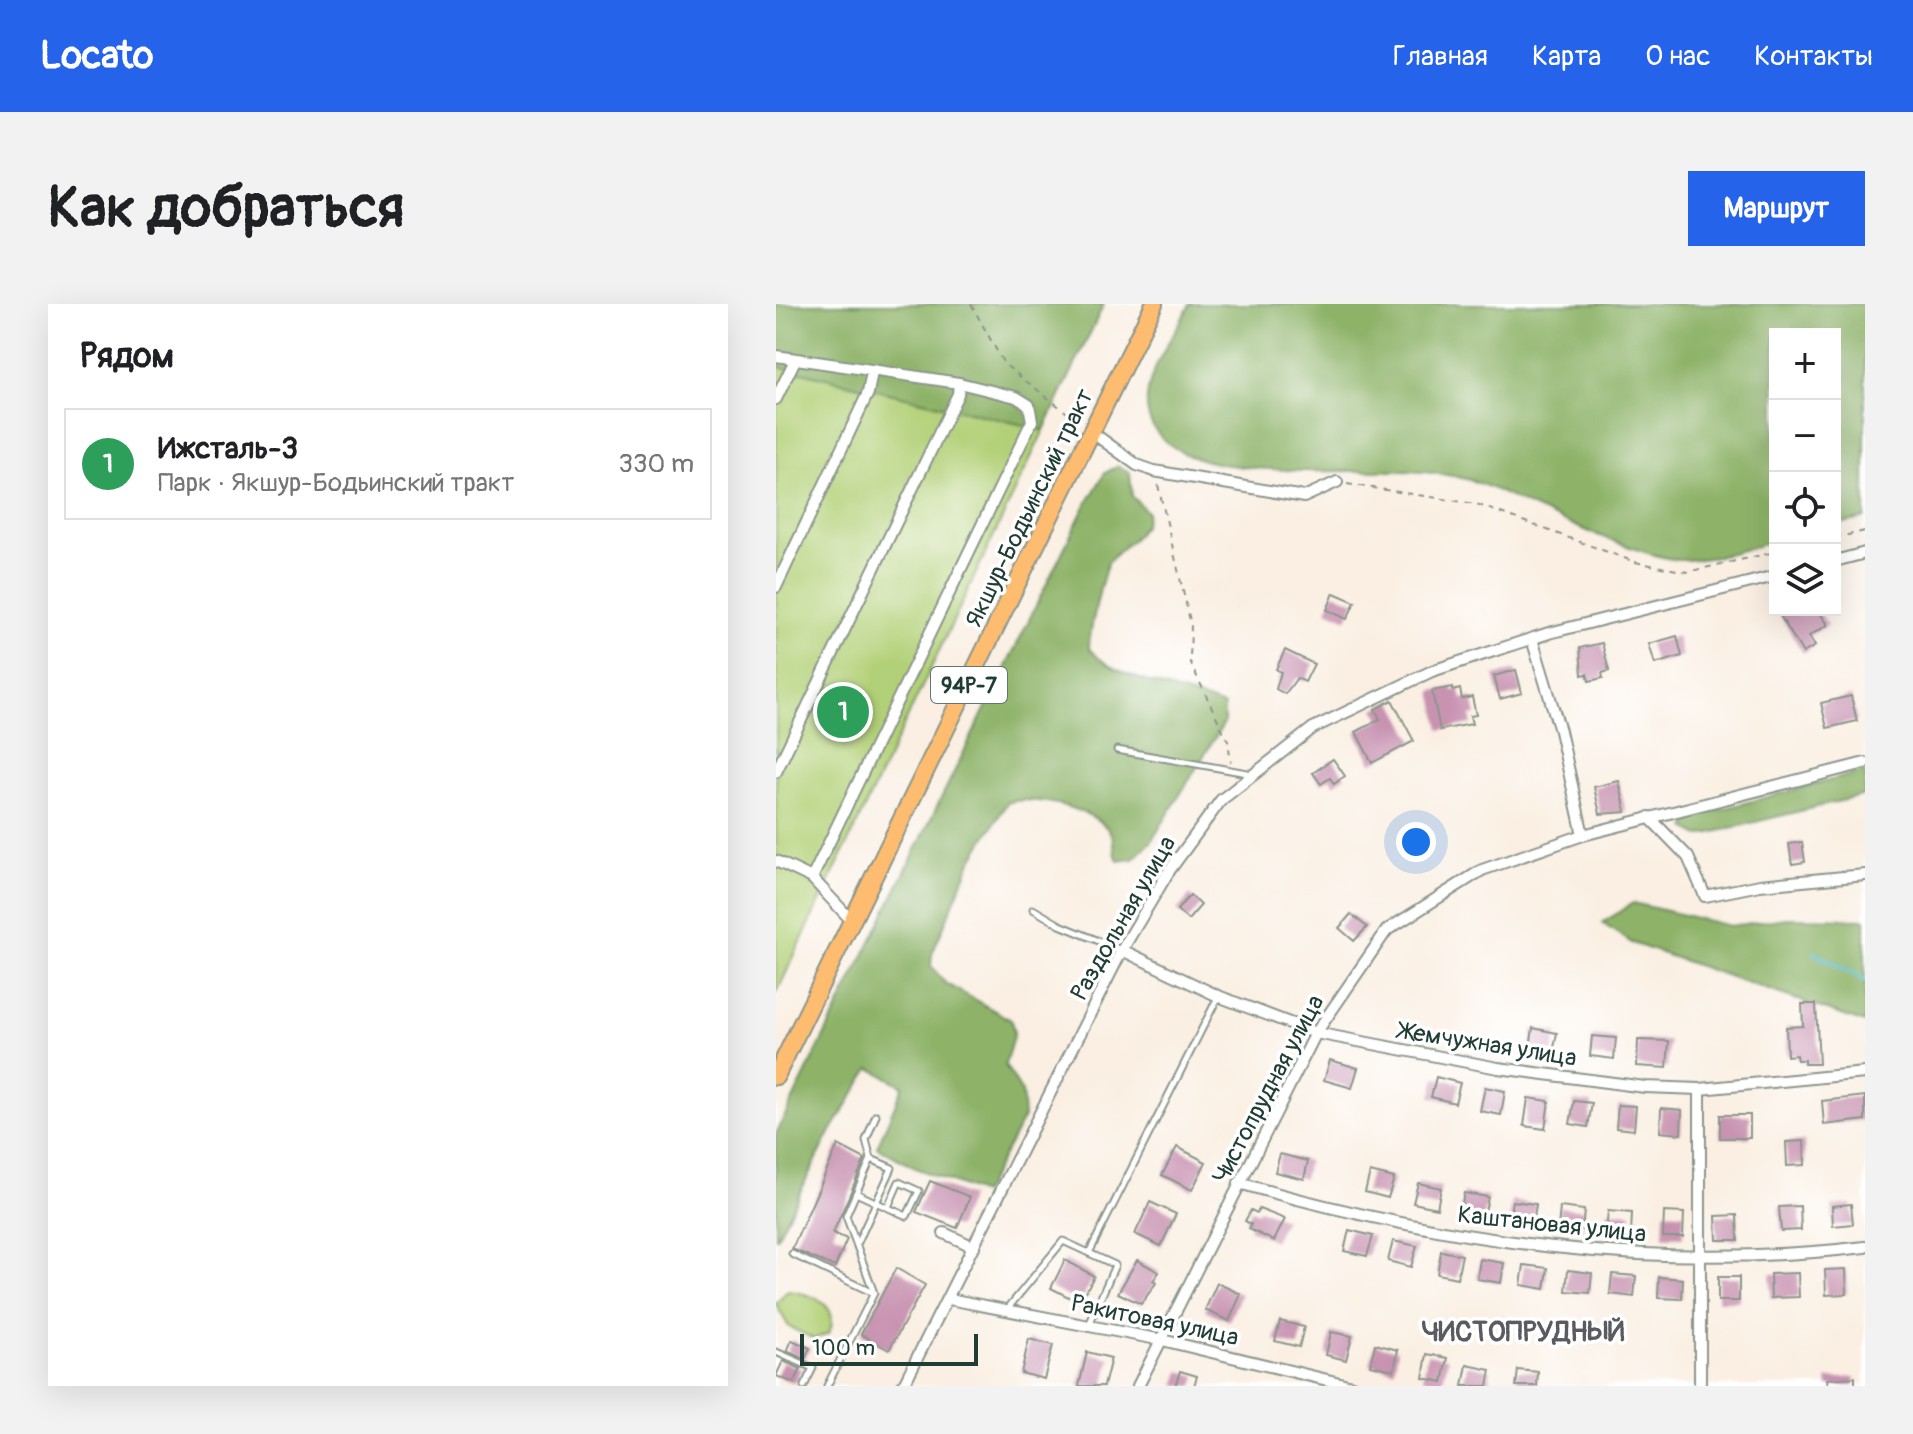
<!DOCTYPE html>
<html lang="ru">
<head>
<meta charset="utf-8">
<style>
  body { margin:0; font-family:Pangolin,sans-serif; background:#f2f2f2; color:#202124 }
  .controls { position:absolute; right:24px; top:24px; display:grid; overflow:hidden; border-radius:0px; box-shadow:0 8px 32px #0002 }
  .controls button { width:72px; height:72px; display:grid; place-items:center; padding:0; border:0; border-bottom:2px solid #e0e0e0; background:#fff; color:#202124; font:40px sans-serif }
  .scale { position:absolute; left:24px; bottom:20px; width:178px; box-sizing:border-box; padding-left:8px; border:4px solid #1f3d34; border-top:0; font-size:22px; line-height:28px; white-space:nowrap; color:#1f3d34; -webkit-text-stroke:6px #fff; paint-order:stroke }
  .you { position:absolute; left:640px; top:538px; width:28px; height:28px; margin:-20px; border:6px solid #fff; border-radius:50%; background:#1a73e8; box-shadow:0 0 0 12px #1a73e833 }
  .badge { display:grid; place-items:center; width:52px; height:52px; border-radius:50%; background:#2563eb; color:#fff; font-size:26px; font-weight:700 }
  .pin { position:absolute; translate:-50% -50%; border:4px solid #fff; box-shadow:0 2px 8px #0006 }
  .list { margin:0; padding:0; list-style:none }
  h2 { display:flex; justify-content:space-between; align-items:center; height:104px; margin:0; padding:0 32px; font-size:34px }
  h2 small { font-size:26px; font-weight:400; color:#757577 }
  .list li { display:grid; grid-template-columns:52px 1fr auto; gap:24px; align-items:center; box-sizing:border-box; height:112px; margin:0 16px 16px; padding:0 16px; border:2px solid #e0e0e0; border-radius:0px }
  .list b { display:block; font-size:30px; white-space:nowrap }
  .list p { margin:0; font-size:26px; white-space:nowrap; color:#757577 }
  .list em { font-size:26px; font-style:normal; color:#757577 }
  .icon { flex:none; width:44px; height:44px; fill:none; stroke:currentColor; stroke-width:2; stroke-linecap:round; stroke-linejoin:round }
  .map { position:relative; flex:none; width:1089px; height:1082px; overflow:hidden; border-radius:0px }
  header { display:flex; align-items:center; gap:48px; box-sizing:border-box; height:112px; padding:0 40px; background:#2563eb; color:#fff }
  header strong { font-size:38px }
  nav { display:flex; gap:44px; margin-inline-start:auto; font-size:28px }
  .intro { display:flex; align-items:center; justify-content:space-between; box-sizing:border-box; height:192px; padding:0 48px }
  h1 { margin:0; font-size:56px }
  .button { padding:20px 36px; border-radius:0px; background:#2563eb; color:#fff; font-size:28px; font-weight:700 }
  main { display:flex; gap:48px; padding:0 48px }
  aside { flex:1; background:#fff; border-radius:0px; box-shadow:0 8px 32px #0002 }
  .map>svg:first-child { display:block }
  .green { fill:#b2d077; stroke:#688656; stroke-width:2 }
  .forest { fill:#8db268; stroke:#56784e; stroke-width:2 }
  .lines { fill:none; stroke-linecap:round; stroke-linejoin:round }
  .stream { stroke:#55bfd0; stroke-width:4 }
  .building { fill:#c893b1 }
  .lane-casing { stroke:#8c968b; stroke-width:9 }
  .street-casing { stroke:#8c968b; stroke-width:14 }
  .primary-casing { stroke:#8c968b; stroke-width:20 }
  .path { stroke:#8c968b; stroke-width:2; stroke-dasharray:6 6; stroke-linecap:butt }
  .lane { stroke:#fff; stroke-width:5 }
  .street { stroke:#fff; stroke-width:10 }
  .primary { stroke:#febc70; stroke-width:16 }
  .labels { text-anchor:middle; stroke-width:7; stroke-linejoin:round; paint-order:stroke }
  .shield { fill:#fff; stroke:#627771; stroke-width:2 }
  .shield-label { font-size:22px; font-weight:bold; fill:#1f3d34 }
  .street-label { font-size:24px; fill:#1f3d34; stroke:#fff }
  .quarter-label { font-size:28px; font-weight:bold; fill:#5a5b60; stroke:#fff }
</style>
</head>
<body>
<header>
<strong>Locato</strong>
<nav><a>Главная</a><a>Карта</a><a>О нас</a><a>Контакты</a></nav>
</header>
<div class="intro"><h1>Как добраться</h1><a class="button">Маршрут</a></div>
<main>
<aside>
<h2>Рядом<small></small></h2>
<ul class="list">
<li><span class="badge" style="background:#2e9e5b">1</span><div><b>Ижсталь-3</b><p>Парк · Якшур-Бодьинский тракт</p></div><em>330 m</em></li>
</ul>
</aside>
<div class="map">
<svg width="1089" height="1082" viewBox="0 0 1089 1082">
  <rect width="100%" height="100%" fill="#fff"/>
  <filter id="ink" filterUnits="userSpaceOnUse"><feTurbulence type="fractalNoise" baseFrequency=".0125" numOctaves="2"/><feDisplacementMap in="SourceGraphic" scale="16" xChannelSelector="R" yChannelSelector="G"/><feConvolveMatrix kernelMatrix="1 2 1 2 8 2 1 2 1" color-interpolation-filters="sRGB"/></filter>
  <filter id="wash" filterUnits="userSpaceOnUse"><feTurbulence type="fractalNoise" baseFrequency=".006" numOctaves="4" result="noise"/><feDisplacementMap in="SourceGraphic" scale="32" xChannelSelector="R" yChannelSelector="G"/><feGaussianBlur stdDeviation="1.8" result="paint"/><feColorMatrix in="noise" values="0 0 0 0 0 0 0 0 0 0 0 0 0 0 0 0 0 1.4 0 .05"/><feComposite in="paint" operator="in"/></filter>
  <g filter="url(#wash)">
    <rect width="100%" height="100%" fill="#faefe2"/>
    <g class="green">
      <polygon points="0,62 268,126 0,690"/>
      <path d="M11,987C35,989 65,1000 53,1029L38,1035L13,1023L0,1000Z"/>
    </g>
    <g class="forest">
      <polygon points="0,0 328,0 268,126 0,62"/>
      <path d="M414,0H1089V214L1059,221V30H999V237C969,245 936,257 904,256C872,254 794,220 762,206C738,196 715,181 690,175C633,160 568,171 509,166C469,163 407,163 380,127C351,89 398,34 414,0Z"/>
      <path d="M342,162L354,169L356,192L371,208C369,233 346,240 333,258C327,266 313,331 313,344C338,376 410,386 448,402V419L375,538L358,555L342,557C338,549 339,540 336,532C325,505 256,490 231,499L195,557L156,650L155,662L169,679L235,716L238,729L229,761L246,788L248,813L206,890L139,864L101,843L127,782L94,764L55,827L0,935V830L307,206L329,169Z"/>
      <polygon points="1089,467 1089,491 923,532 910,524 920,512"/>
      <polygon points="857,599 954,622 1011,614 1089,615 1089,719 856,639 826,619"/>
    </g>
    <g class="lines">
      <polyline class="stream" points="1038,649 1089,676"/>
    </g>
    <g id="blocks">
      <g class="building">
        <polygon points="558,289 579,298 571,315 551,306"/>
        <polygon points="1009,306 1020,306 1024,312 1042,306 1052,321 1033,332 1039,342 1027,349 1003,310"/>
        <polygon points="901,332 906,352 879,360 873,340"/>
        <polygon points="826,339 833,367 826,369 827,374 813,377 811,370 806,371 804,344"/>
        <polygon points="509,346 538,360 529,378 521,374 509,390 500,385 505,368 500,365"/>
        <polygon points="740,366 746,389 724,395 718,372"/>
        <polygon points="677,383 677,387 684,385 686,395 696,393 700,411 694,412 696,420 664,426 656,387"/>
        <polygon points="1075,392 1081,417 1051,424 1045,399"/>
        <polygon points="616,396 638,437 596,459 580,428 604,415 599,405"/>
        <polygon points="557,455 569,472 558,480 554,474 545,480 537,469"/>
        <polygon points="843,477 850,508 824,510 818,483"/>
        <polygon points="1026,538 1029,558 1016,560 1013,540"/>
        <polygon points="414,591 425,601 412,616 401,606"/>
        <polygon points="575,610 591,623 578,637 563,624"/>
        <polygon points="1026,700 1040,700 1043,760 1028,760 1028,756 1021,756 1020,751 1011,752 1010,723 1027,722"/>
        <polygon points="757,724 781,729 777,749 754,744"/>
        <polygon points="816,732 840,734 838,755 814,752"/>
        <polygon points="862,736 893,737 891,764 861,762"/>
        <polygon points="554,756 582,764 576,784 548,776"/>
        <polygon points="660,773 684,779 679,799 655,793"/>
        <polygon points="709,783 729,787 725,811 704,807"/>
        <polygon points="1089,792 1089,816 1048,821 1046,797"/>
        <polygon points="752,794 773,797 769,825 748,822"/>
        <polygon points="798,797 816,799 812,823 794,820"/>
        <polygon points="842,801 860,802 858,826 840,824"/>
        <polygon points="885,804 906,806 905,830 884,828"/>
        <rect x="944" y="811" width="30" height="23"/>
        <polygon points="1028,837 1029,861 1011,862 1010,838"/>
        <polygon points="62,841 89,855 57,929 71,935 59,963 16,945"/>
        <polygon points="401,843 430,858 416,886 386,871"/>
        <polygon points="504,850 532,857 528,875 499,868"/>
        <polygon points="594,868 618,874 612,894 589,888"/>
        <polygon points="154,877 194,893 181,924 140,908"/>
        <polygon points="642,879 665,884 661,904 637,899"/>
        <polygon points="688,889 712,893 708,913 684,909"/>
        <polygon points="736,897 760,900 757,921 733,918"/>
        <polygon points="374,898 400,910 385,942 359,930"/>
        <polygon points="1075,900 1077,920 1057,922 1056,902"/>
        <polygon points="1024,902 1025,926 1005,927 1003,903"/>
        <polygon points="784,903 808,906 806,926 782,924"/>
        <polygon points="483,905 509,915 498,937 473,925 475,920 469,917 475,906 481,909"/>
        <polygon points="832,907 856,909 855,930 830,928"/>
        <polygon points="888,908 908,909 907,933 887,933"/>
        <polygon points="961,911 962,936 941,936 940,912"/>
        <polygon points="573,926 597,932 591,952 568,947"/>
        <polygon points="617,937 641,942 635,963 612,957"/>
        <polygon points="665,947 686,951 681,974 661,970"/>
        <polygon points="704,955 728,959 725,979 701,975"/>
        <polygon points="289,956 318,972 304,999 275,984"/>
        <polygon points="361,956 383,968 377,977 380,979 365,1000 342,989"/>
        <polygon points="748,961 772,964 769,985 745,981"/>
        <polygon points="120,964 149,981 113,1046 85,1030"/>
        <polygon points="1070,965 1071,990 1050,991 1049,966"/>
        <polygon points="792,966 816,969 814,989 790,987"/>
        <polygon points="1022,969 1023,993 995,994 994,970"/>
        <polygon points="836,970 860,972 858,993 834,990"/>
        <polygon points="883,973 907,975 906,995 882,994"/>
        <rect x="942" y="973" width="21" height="24"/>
        <polygon points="441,979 465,990 453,1017 429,1006"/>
        <polygon points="504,1017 528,1023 523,1043 499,1037"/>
        <polygon points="555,1028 576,1032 570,1056 550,1051"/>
        <polygon points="253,1035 277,1041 268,1075 245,1069"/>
        <polygon points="16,1036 34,1044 29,1055 11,1047"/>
        <polygon points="599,1040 622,1046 618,1066 594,1061"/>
        <polygon points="311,1048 335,1054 328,1082 303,1082"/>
        <polygon points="651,1050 672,1054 667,1078 647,1074"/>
        <polygon points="7,1057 25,1065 18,1079 0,1072"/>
        <polygon points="691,1061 715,1066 712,1082 687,1082"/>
        <polygon points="742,1066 762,1068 761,1082 740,1082"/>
        <polygon points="404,1067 421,1072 418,1082 399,1082"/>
        <polygon points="1079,1073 1079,1082 1052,1082 1051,1075"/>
      </g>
    </g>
  </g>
  <g filter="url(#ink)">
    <use href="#blocks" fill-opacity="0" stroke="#8c968b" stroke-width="2"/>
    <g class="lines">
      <defs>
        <g id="lane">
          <polyline points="341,446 477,470"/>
          <polyline points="257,605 284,621 345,646"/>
          <polyline points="80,889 95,855 90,836 100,811"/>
          <polyline points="82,938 116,864 95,855"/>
          <polyline points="313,949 442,693"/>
          <polyline points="16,950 97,989"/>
          <polyline points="232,1004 287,937 339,961 313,1021"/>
          <polyline points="0,1048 37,1064 28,1082"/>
          <path d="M51,1082L98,989L70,912L80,889C97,897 114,905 131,912L143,887L123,878L112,903"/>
        </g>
        <g id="street">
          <polyline points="0,52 183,79 240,93 253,101 256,117 36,574"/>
          <polyline points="0,95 19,56"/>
          <polyline points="317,129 361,161 378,167 528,193 561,178"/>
          <polyline points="1059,257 1089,249"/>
          <polyline points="0,283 92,89 96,68"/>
          <polyline points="756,335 784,427 807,531"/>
          <polyline points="0,468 182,90 183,79"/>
          <polyline points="873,513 912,553 929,592 984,581 1089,571"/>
          <polyline points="0,557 36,574 76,617"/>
          <polyline points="346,646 442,692 540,729 722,764 869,783 924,785 1089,769"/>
          <polyline points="924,785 924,1082"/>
          <path d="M463,879C668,938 876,968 1089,943"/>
          <polyline points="168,929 198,943"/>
          <polyline points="173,995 386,1036 576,1082"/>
          <polyline points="127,1082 346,646 393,567 445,496 537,424 656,367 773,329 999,272"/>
          <polyline points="362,1082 540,729 611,626 706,566 807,531 1089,459"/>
        </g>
        <polyline id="primary" points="0,772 378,0"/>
      </defs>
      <use href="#lane" class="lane-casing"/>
      <use href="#street" class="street-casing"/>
      <use href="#primary" class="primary-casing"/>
      <g class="path">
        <polyline points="195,0 228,60 303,118"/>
        <polyline points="571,180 700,200 859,258 911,268 999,248"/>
        <polyline points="382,181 415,321 414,358 452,437 455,458"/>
        <polyline points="1059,234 1089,227"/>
      </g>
      <use href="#lane" class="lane"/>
      <use href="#street" class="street"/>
      <use href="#primary" class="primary"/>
    </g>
  </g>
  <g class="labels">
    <rect class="shield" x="155" y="363" width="76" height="36" rx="6"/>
    <g class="shield-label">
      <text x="193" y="389">94Р-7</text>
    </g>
    <g class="street-label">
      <text transform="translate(253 204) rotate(-64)" y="8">Якшур-Бодьинский тракт</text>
      <text transform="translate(347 614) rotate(-60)" y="8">Раздольная улица</text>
      <text transform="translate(712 740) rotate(9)" y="8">Жемчужная улица</text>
      <text transform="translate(492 785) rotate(-62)" y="8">Чистопрудная улица</text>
      <text transform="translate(776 920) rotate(6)" y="8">Каштановая улица</text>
      <text transform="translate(379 1016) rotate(12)" y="8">Ракитовая улица</text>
    </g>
    <g class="quarter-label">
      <text x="747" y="1037">ЧИСТОПРУДНЫЙ</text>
    </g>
  </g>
</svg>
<div class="controls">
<button>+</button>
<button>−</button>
<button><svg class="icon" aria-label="locate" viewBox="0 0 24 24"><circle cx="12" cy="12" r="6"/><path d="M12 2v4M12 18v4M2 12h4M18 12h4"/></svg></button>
<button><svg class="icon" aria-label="layers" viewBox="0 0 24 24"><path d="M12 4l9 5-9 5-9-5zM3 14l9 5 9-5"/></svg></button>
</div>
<div class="scale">100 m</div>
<div class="you"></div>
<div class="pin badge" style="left:67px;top:408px;background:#2e9e5b">1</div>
</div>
</main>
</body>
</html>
